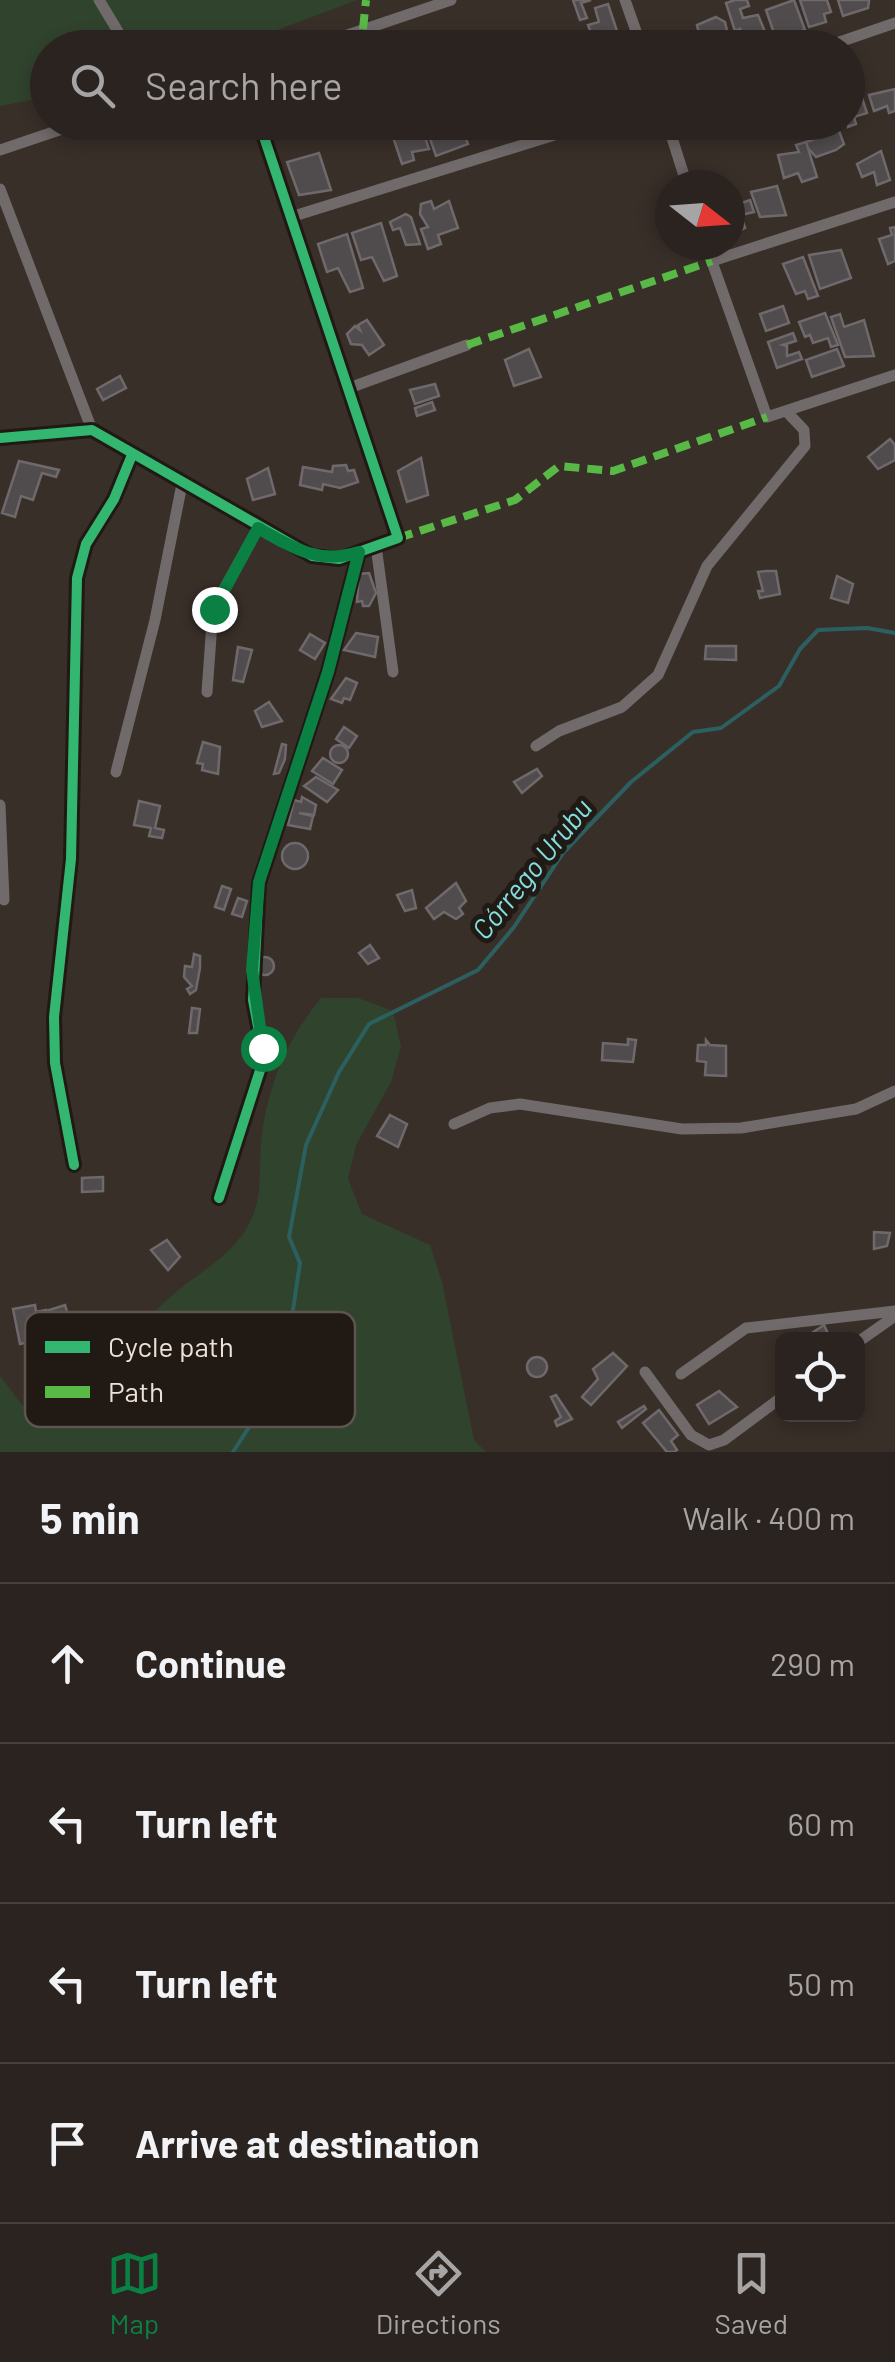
<!DOCTYPE html>
<html lang="en">
<head>
<meta charset="utf-8">
<style>
  body { margin:0; font-family:Barlow,sans-serif; background:#332b28; color:#f1f3f6 }
  .controls { position:absolute; right:30px; bottom:30px; display:grid; overflow:hidden; border-radius:15px; box-shadow:0 5px 15px #0003 }
  .controls button { width:90px; height:90px; display:grid; place-items:center; padding:0; border:0; border-bottom:2px solid #47403d; background:#2b231f; color:#f1f3f6; font:50px sans-serif }
  .compass { position:absolute; left:655px; top:170px; width:90px; height:90px; border-radius:50%; background:#2b231f; box-shadow:0 5px 15px #0003; rotate:107deg }
  .stop { position:absolute; width:30px; height:30px; margin:-22px; border:8px solid #0b8043; border-radius:50%; background:#fff }
  .stop.end { background:#0b8043; border-color:#fff; box-shadow:0 2px 10px #0008 }
  .list { margin:0; padding:0; list-style:none }
  h2 { display:flex; justify-content:space-between; align-items:center; height:130px; margin:0; padding:0 40px; font-size:42px }
  h2 small { font-size:32px; font-weight:400; color:#a6a4a4 }
  .list li { display:grid; grid-template-columns:65px 1fr auto; gap:30px; align-items:center; box-sizing:border-box; height:160px; padding:0 40px; border-top:2px solid #47403d }
  .list b { display:block; font-size:38px; white-space:nowrap }
  .list em { font-size:32px; font-style:normal; color:#a6a4a4 }
  .icon { flex:none; width:55px; height:55px; fill:none; stroke:currentColor; stroke-width:2; stroke-linecap:round; stroke-linejoin:round }
  .map { position:relative; flex:none; width:895px; height:1452px; overflow:hidden }
  .search { position:absolute; background:#2b231f; box-shadow:0 5px 15px #0003; left:30px; right:30px; top:30px; height:110px; display:flex; align-items:center; gap:25px; box-sizing:border-box; padding:0 35px; border-radius:55px; color:#a6a4a4; font-size:38px }
  .sheet { height:770px; background:#2b231f }
  nav { display:flex; justify-content:space-around; align-items:center; box-sizing:border-box; height:140px; border-top:2px solid #47403d; background:#2b231f; font-size:28px; color:#a6a4a4 }
  nav a { display:grid; justify-items:center; gap:5px }
  nav .on { color:#0b8043 }
  .map>svg:first-child { display:block }
  .green { fill:#30432d }
  .lines { fill:none; stroke-linecap:round; stroke-linejoin:round }
  .stream { stroke:#2c6060; stroke-width:4 }
  .building { fill:#504b4c; stroke:#6f696c; stroke-width:2.5 }
  .street { stroke:#706a6a; stroke-width:11 }
  .quiet { stroke:#58b947; stroke-width:8; stroke-dasharray:15 8; stroke-linecap:butt }
  .cycleway-casing { stroke:#211913; stroke-width:16 }
  .cycleway { stroke:#33b770; stroke-width:10 }
  .route { stroke:#0b8043; stroke-width:12 }
  .labels { text-anchor:middle; stroke-width:10; stroke-linejoin:round; paint-order:stroke }
  .water-label { font-size:28px; font-style:italic; fill:#81e0e0; stroke:#211913 }
  .key { fill:#211913; stroke:#5e554f; stroke-width:2.5 }
  .key-label { font-size:28px; fill:#ede2da }
</style>
</head>
<body>
<div class="map">
<svg width="895" height="1452" viewBox="0 0 895 1452">
  <rect width="100%" height="100%" fill="#392f29"/>
  <g class="green">
    <polygon points="0,0 357,0 232,47 48,48 47,97 0,106"/>
    <path d="M321,998H358L393,1011L401,1046L391,1082L356,1145L348,1179L362,1214L430,1245L442,1282L474,1440L486,1452H0V1376C8,1385 15,1397 23,1406C55,1439 106,1415 124,1381C136,1360 139,1331 155,1312C186,1276 239,1259 255,1210C263,1185 258,1160 262,1135C269,1082 288,1038 321,998Z"/>
  </g>
  <g class="lines">
    <polyline class="stream" points="233,1452 271,1393 290,1330 300,1263 289,1237 306,1145 339,1072 369,1024 478,970 514,927 563,853 631,782 693,732 721,728 779,686 800,649 818,630 867,628 895,633"/>
  </g>
  <g class="building">
    <polygon points="573,0 591,0 581,3 587,18 580,20"/>
    <polygon points="735,0 747,0 749,6 740,9 743,18 758,15 766,34 744,48 737,37 742,35 740,29 735,31 726,3"/>
    <polygon points="794,0 805,30 776,39 766,10"/>
    <polygon points="800,0 827,0 831,12 824,14 826,22 809,27"/>
    <polygon points="838,0 869,0 869,1 868,8 843,16"/>
    <polygon points="608,4 617,31 583,43 581,37 591,33 588,25 599,22 595,8"/>
    <polygon points="716,17 725,22 731,48 705,48 701,43 697,25"/>
    <polygon points="691,32 697,48 677,48 676,34"/>
    <polygon points="895,89 895,111 889,113 887,106 874,111 869,95"/>
    <polygon points="862,98 867,113 854,117 856,124 848,127 848,102"/>
    <polygon points="388,122 406,125 407,140 408,132 422,128 429,149 412,152 414,160 402,164"/>
    <polygon points="424,122 445,122 450,136 448,122 460,122 468,144 436,156"/>
    <polygon points="494,122 498,132 487,136 483,124 482,132 469,137 464,124"/>
    <polygon points="839,131 844,144 836,150 816,157 807,147 806,142"/>
    <polygon points="806,142 817,177 802,182 798,173 784,178 778,155 799,152 796,145"/>
    <polygon points="881,151 890,180 877,185 874,172 862,177 857,164"/>
    <polygon points="319,153 331,190 299,195 287,162"/>
    <polygon points="777,186 786,215 760,217 751,192"/>
    <polygon points="750,200 754,212 741,215 745,228 730,236 730,207"/>
    <polygon points="431,201 434,209 449,201 458,228 438,235 441,244 428,249 421,229 428,227 420,214 421,204"/>
    <polygon points="406,214 411,217 420,244 406,245 400,228 393,230 390,222"/>
    <polygon points="381,223 397,276 384,281 372,257 361,260 352,233"/>
    <polygon points="895,227 895,261 888,264 879,239 892,235 890,228"/>
    <polygon points="347,234 363,288 350,292 338,268 327,272 318,244"/>
    <polygon points="841,250 851,278 820,289 809,255"/>
    <polygon points="803,257 818,296 808,299 805,291 796,294 783,264"/>
    <polygon points="783,306 789,323 766,331 760,314"/>
    <polygon points="825,313 838,345 831,347 828,338 813,343 810,335 805,337 799,322"/>
    <polygon points="840,314 844,327 864,320 874,356 845,357 831,317"/>
    <polygon points="367,320 384,345 369,355 362,345 351,344 347,334 355,326 360,330 358,325"/>
    <polygon points="793,333 796,341 783,345 787,346 787,356 799,352 802,359 777,368 768,342"/>
    <polygon points="529,349 541,377 514,386 505,360"/>
    <polygon points="837,349 844,366 812,377 806,360"/>
    <polygon points="120,376 126,388 103,400 97,389"/>
    <polygon points="435,384 439,396 415,404 410,390"/>
    <polygon points="432,402 435,410 417,416 415,408"/>
    <polygon points="890,439 895,445 895,460 878,469 868,457"/>
    <polygon points="421,458 428,495 407,502 398,471"/>
    <polygon points="19,461 59,470 56,477 42,473 33,500 21,496 15,517 2,513"/>
    <polygon points="346,465 348,471 354,470 358,482 340,488 323,484 322,490 300,485 303,467 332,472 333,466"/>
    <polygon points="268,468 275,494 253,500 247,479"/>
    <polygon points="766,571 776,571 780,594 760,598 758,591 763,591 758,572"/>
    <polygon points="369,573 376,593 369,606 363,606 362,601 357,602 359,574"/>
    <polygon points="837,576 853,584 848,603 831,598"/>
    <polygon points="356,633 378,637 375,657 344,650"/>
    <polygon points="310,634 325,643 315,659 300,650"/>
    <polygon points="706,646 736,646 736,660 705,659"/>
    <polygon points="238,647 252,650 243,682 233,680"/>
    <polygon points="346,678 357,683 350,700 344,698 342,703 331,699"/>
    <polygon points="269,702 282,721 262,727 255,711"/>
    <polygon points="344,727 357,736 349,748 336,739"/>
    <polygon points="203,742 220,747 218,774 202,770 203,764 197,763"/>
    <polygon points="282,744 286,745 285,759 279,773 274,774"/>
    <circle cx="339" cy="754" r="9"/>
    <polygon points="323,758 342,770 333,784 312,771"/>
    <polygon points="537,769 542,776 522,793 514,782"/>
    <polygon points="316,777 338,790 327,802 304,786"/>
    <polygon points="302,797 316,805 314,815 299,813 313,816 310,829 288,825 294,800 301,802"/>
    <polygon points="139,801 160,806 155,828 164,830 162,838 149,836 151,828 134,825"/>
    <circle cx="295" cy="856" r="13"/>
    <polygon points="456,883 466,901 459,908 463,914 456,919 444,912 434,919 426,908"/>
    <polygon points="222,886 231,889 224,910 215,907"/>
    <polygon points="412,890 416,908 405,911 397,895"/>
    <polygon points="238,898 247,901 242,917 232,914"/>
    <polygon points="370,945 379,958 368,964 359,953"/>
    <polygon points="194,954 200,956 200,968 196,990 190,994 187,989 192,986 184,977 185,966 192,967"/>
    <circle cx="265" cy="966" r="9"/>
    <polygon points="192,1008 200,1009 197,1033 189,1033"/>
    <polygon points="628,1039 636,1040 633,1062 602,1060 603,1043 628,1045"/>
    <polygon points="706,1040 710,1045 726,1046 726,1076 705,1075 706,1062 697,1061 698,1045 706,1045"/>
    <polygon points="390,1115 407,1124 398,1147 377,1136"/>
    <polygon points="103,1177 103,1191 82,1192 82,1178"/>
    <polygon points="874,1232 890,1233 887,1246 874,1249"/>
    <polygon points="167,1240 180,1257 168,1270 151,1250"/>
    <polygon points="35,1305 36,1312 46,1310 51,1337 20,1344 13,1309"/>
    <polygon points="65,1305 71,1325 52,1331 46,1311"/>
    <polygon points="824,1325 831,1340 801,1340"/>
    <polygon points="613,1353 627,1366 591,1405 582,1397 598,1379 593,1369"/>
    <circle cx="537" cy="1367" r="10"/>
    <polygon points="719,1391 737,1407 709,1424 697,1405"/>
    <polygon points="556,1395 572,1419 557,1426 555,1421 561,1417 551,1397"/>
    <polygon points="644,1406 646,1409 622,1428 618,1422"/>
    <polygon points="659,1410 678,1435 671,1441 677,1450 674,1452 667,1452 643,1423"/>
  </g>
  <g class="lines">
    <g class="street">
      <polyline points="99,0 128,48"/>
      <polyline points="625,0 642,48"/>
      <polyline points="309,48 451,0"/>
      <polyline points="822,48 895,23"/>
      <polyline points="667,122 687,185"/>
      <polyline points="0,150 83,122"/>
      <polyline points="0,189 92,430"/>
      <polyline points="294,216 596,122"/>
      <polyline points="706,245 767,417 895,375"/>
      <polyline points="712,261 895,202"/>
      <polyline points="349,388 467,345"/>
      <polyline points="0,438 92,430 312,556 339,559 398,538 259,122"/>
      <polyline points="376,546 393,672"/>
      <polyline points="207,692 213,609 258,528"/>
      <polyline points="536,746 559,731 622,707 658,675 707,566 805,446 804,430 786,411"/>
      <polyline points="116,772 155,620 182,484"/>
      <polyline points="0,805 4,900"/>
      <polyline points="454,1124 490,1108 520,1104 682,1129 741,1128 856,1109 895,1091"/>
      <polyline points="74,1165 55,1063 54,1017 71,859 77,578 86,544 114,499 132,455"/>
      <polyline points="219,1198 264,1058 253,1000 259,883 328,672 359,552"/>
      <polyline points="858,1342 895,1316"/>
      <polyline points="645,1372 691,1435 709,1445 724,1440 782,1397"/>
      <polyline points="681,1374 746,1328 895,1311"/>
    </g>
    <g class="quiet">
      <polyline points="363,29 366,0"/>
      <polyline points="467,345 712,261"/>
      <polyline points="398,538 515,500 559,466 613,471 767,417"/>
    </g>
    <defs>
      <g id="cycleway">
        <polyline points="0,438 92,430 312,556 339,559 398,538 259,122"/>
        <polyline points="74,1165 55,1063 54,1017 71,859 77,578 86,544 114,499 132,455"/>
        <polyline points="219,1198 264,1058 253,1000 259,883 328,672 359,552"/>
      </g>
    </defs>
    <use href="#cycleway" class="cycleway-casing"/>
    <use href="#cycleway" class="cycleway"/>
  </g>
  <g class="lines">
    <path class="route" d="M214,609L258,528C293,548 319,565 359,552L328,672L259,882L252,970L263,1048"/>
  </g>
  <g class="labels">
    <g class="water-label">
      <text transform="translate(532 869) rotate(-51)" y="10">Córrego Urubu</text>
    </g>
  </g>
  <rect x="25" y="1312" width="330" height="115" rx="15" class="key"/>
  <rect x="45" y="1341" width="45" height="12" fill="#33b770"/>
  <rect x="45" y="1386" width="45" height="12" fill="#58b947"/>
  <g class="key-label">
    <text x="108" y="1357">Cycle path</text>
    <text x="108" y="1402">Path</text>
  </g>
</svg>
<div class="controls">
<button><svg class="icon" aria-label="locate" viewBox="0 0 24 24"><circle cx="12" cy="12" r="6"/><path d="M12 2v4M12 18v4M2 12h4M18 12h4"/></svg></button>
</div>
<svg class="compass" viewBox="-18 -18 36 36"><path d="M0-13l5 13h-10z" fill="#e53935"/><path d="M0 13l5-13h-10z" fill="#a6a4a4"/></svg>
<div class="stop" style="left:263px;top:1048px"></div>
<div class="stop end" style="left:214px;top:609px"></div>
<div class="search"><svg class="icon" aria-label="search" viewBox="0 0 24 24"><circle cx="10" cy="10" r="6"/><path d="M15 15l6 6"/></svg>Search here</div>
</div>
<section class="sheet">
<h2>5 min<small>Walk · 400 m</small></h2>
<ul class="list">
<li><svg class="icon" aria-label="ahead" viewBox="0 0 24 24"><path d="M12 20V5M6 11l6-6 6 6"/></svg><div><b>Continue</b></div><em>290 m</em></li>
<li><svg class="icon" aria-label="left" viewBox="0 0 24 24"><path d="M17 20v-9H6M10 6l-5 5 5 5"/></svg><div><b>Turn left</b></div><em>60 m</em></li>
<li><svg class="icon" aria-label="left" viewBox="0 0 24 24"><path d="M17 20v-9H6M10 6l-5 5 5 5"/></svg><div><b>Turn left</b></div><em>50 m</em></li>
<li><svg class="icon" aria-label="arrive" viewBox="0 0 24 24"><path d="M6 21V4h12l-3 4 3 4H6"/></svg><div><b>Arrive at destination</b></div></li>
</ul>
</section>
<nav>
<a class="on"><svg class="icon" aria-label="map" viewBox="0 0 24 24"><path d="M3 6l6-2 6 2 6-2v14l-6 2-6-2-6 2zM9 4v14M15 6v14"/></svg>Map</a>
<a><svg class="icon" aria-label="directions" viewBox="0 0 24 24"><path d="M12 3l9 9-9 9-9-9zM9 14v-3h6M13 9l2 2-2 2"/></svg>Directions</a>
<a><svg class="icon" aria-label="saved" viewBox="0 0 24 24"><path d="M7 4h10v16l-5-4-5 4z"/></svg>Saved</a>
</nav>
</body>
</html>
